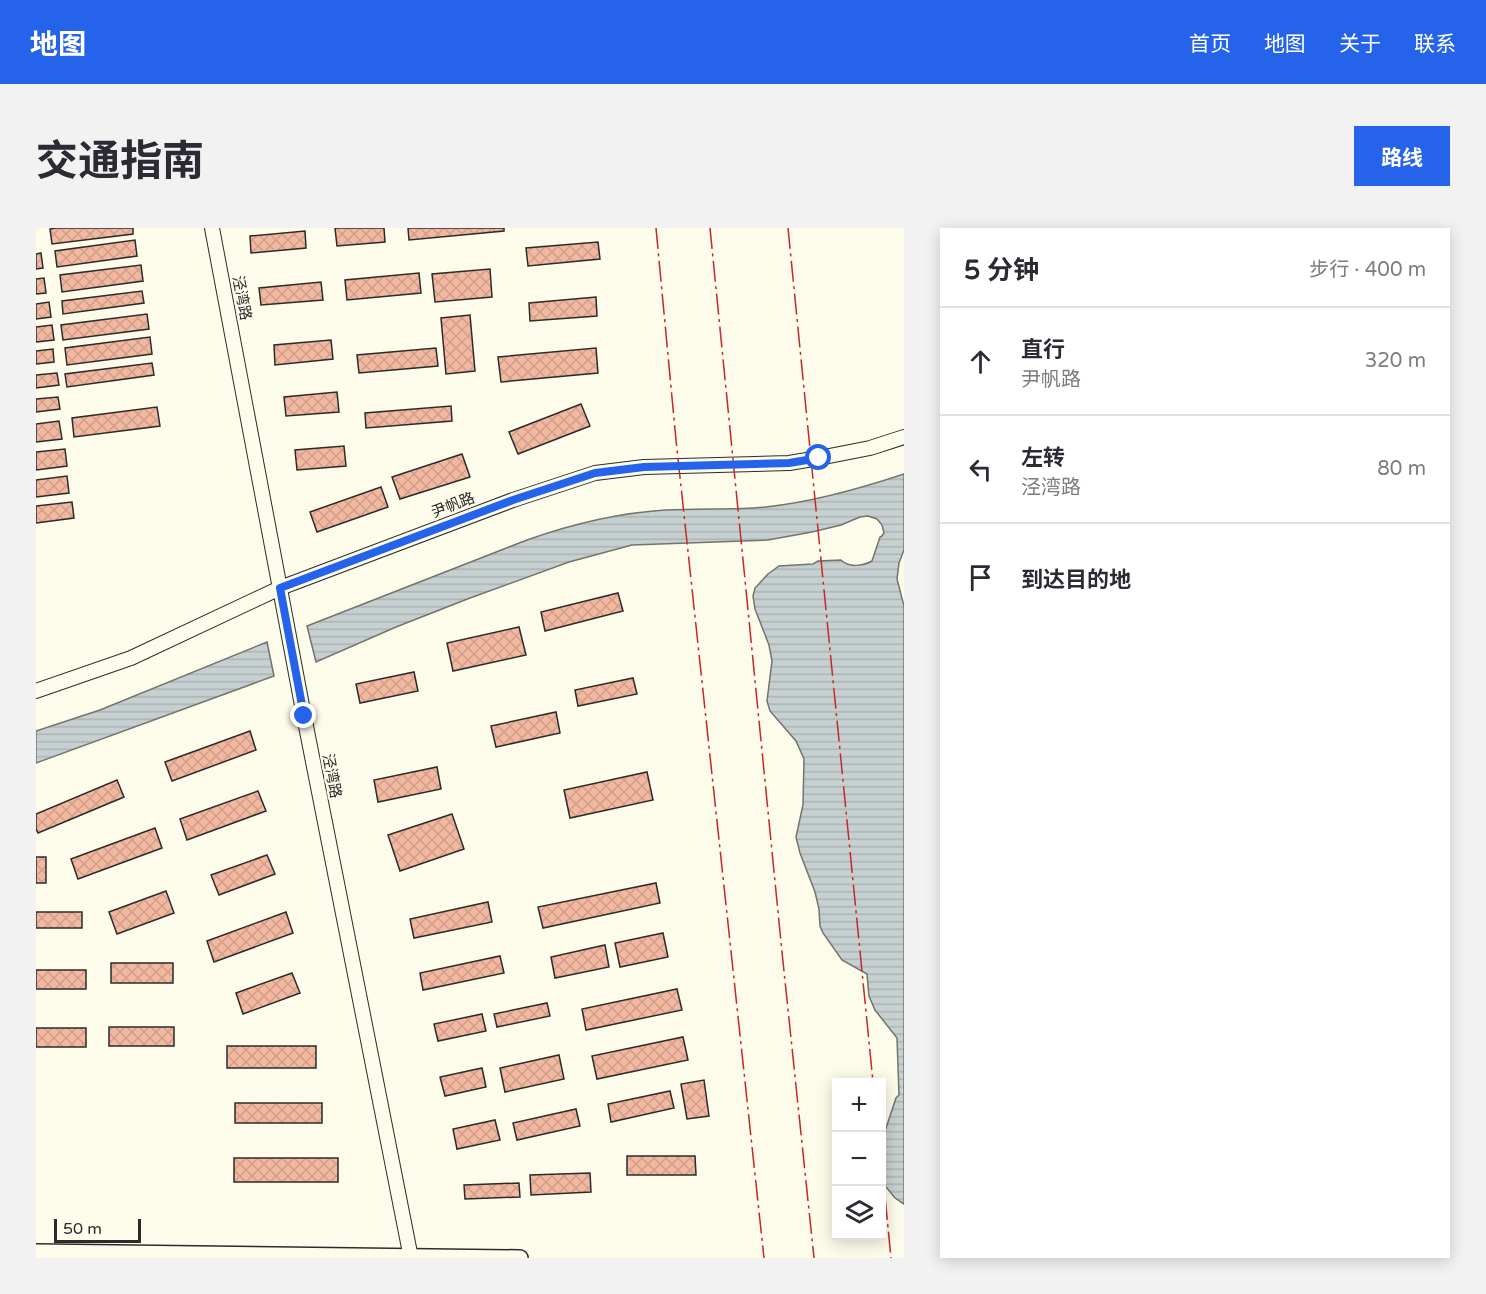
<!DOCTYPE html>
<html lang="zh">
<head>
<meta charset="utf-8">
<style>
  body { margin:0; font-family:"Varela Round","Noto Sans SC",sans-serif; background:#f2f2f3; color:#2b2b33 }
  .controls { position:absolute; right:18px; bottom:18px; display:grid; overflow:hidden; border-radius:0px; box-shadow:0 3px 15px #0003 }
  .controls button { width:54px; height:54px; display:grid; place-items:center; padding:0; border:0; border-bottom:2px solid #e1e1e2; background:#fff; color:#2b2b33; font:30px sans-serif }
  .scale { position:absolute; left:18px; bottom:15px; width:87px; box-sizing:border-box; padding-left:6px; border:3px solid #2b2b2b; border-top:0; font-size:16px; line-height:21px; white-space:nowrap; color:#2b2b2b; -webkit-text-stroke:4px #fdfbea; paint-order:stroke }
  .stop { position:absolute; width:18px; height:18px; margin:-14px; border:4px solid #2563eb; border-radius:50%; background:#fff }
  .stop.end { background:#2563eb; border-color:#fff; box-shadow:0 2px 6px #0008 }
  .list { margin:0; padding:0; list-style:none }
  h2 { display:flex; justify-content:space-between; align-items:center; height:78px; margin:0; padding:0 24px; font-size:26px }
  h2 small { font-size:20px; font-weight:400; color:#7c7c81 }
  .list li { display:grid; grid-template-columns:39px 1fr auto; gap:18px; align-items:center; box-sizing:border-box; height:108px; padding:0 24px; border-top:2px solid #e1e1e2 }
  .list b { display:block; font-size:22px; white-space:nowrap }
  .list p { margin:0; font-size:20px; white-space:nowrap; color:#7c7c81 }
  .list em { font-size:20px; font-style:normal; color:#7c7c81 }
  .icon { flex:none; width:33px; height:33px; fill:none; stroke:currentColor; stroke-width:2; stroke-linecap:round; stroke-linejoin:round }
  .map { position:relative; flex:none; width:868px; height:1030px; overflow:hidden; border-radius:0px }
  header { display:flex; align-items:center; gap:36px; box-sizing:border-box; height:84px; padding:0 30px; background:#2563eb; color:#fff }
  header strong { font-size:28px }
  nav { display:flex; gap:33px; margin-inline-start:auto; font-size:21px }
  .intro { display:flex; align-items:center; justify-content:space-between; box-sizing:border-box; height:144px; padding:0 36px }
  h1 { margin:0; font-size:42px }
  .button { padding:15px 27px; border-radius:0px; background:#2563eb; color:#fff; font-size:21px; font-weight:700 }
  main { display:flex; gap:36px; padding:0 36px }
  aside { flex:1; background:#fff; border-radius:0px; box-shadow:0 3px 15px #0003 }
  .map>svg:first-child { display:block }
  .water { fill:url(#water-rules); stroke:#74746e; stroke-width:1.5 }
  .building { fill:url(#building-cross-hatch); stroke:#2b2b2b; stroke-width:1.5 }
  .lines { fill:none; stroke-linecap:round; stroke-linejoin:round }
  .tertiary-casing { stroke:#2b2b2b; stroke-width:16 }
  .secondary-casing { stroke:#2b2b2b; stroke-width:18 }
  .tertiary { stroke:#fdfbea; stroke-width:14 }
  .secondary { stroke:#fdfbea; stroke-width:15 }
  .power { stroke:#c62828; stroke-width:1.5; stroke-dasharray:21 4.5 3 4.5; stroke-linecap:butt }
  .route { stroke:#2563eb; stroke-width:8 }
  .labels { text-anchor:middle; stroke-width:4.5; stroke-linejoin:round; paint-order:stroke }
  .street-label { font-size:15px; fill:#2b2b2b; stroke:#fdfbea }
</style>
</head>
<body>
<header>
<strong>地图</strong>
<nav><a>首页</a><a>地图</a><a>关于</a><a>联系</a></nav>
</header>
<div class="intro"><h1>交通指南</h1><a class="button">路线</a></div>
<main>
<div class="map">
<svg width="868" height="1030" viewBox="0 0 868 1030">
  <defs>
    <pattern id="water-rules" width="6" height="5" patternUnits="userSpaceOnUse" patternTransform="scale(1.5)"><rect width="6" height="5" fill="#c7d0d0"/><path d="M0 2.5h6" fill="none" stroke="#abb3b3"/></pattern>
    <pattern id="building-cross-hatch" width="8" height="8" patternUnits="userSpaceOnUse" patternTransform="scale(1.5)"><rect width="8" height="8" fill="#f2b8a0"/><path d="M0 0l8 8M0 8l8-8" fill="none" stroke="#d09e8a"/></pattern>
  </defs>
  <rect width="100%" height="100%" fill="#fdfbea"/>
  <g class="water">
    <path d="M868,246V322L863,335L861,351L868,378V976L859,970L846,954V912L860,870L863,867L861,810L839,782L833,768L831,746L806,732L787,705L784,698L783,681L779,664L764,625L760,609L767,577L768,531L760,513L734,483L731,473L736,433L733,417L719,381L717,368L719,360L732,346L743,338L777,336L782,333L805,332C813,340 827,338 836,333L844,309L846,308L848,305L846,297L841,291L832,288L824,289L805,297L776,304L732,312L596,317L533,334L434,370L360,399L280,434L271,398L491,312C536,296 582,285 629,282C663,280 697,282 730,279C777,274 823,261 868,246Z"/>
    <polygon points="231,414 238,448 0,535 0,503 64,482"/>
  </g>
  <g class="building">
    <polygon points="20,0 97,0 97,6 16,16 14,1"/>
    <polygon points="299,0 348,0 349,14 301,18"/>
    <polygon points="372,0 468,0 468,3 373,12"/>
    <polygon points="269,3 270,20 215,25 214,8"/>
    <polygon points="99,12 101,28 21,39 19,23"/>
    <polygon points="562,14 564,31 492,38 490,20"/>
    <polygon points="5,25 7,40 0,41 0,26"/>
    <polygon points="105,37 107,53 26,64 24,47"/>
    <polygon points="454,41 456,69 399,74 396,46"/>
    <polygon points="383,45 385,65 311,72 309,52"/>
    <polygon points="8,50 10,65 0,66 0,51"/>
    <polygon points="285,54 287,72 225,77 223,60"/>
    <polygon points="106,63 108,75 27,86 26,73"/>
    <polygon points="560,69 561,88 494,93 493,75"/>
    <polygon points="13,74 15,89 0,91 0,76"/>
    <polygon points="111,86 113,101 27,112 25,97"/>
    <polygon points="434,87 439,143 410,146 405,90"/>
    <polygon points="16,97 18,112 0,114 0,99"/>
    <polygon points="114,109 116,126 31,137 29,120"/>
    <polygon points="295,112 297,131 239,137 238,117"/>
    <polygon points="400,120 402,138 323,145 321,127"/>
    <polygon points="560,120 562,145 465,154 462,129"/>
    <polygon points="17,121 18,134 0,136 0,123"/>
    <polygon points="116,135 118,147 31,159 29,146"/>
    <polygon points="21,145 23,157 0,160 0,147"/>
    <polygon points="301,164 303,184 250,188 248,169"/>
    <polygon points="22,169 24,181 0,184 0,171"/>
    <polygon points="545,176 554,198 482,226 473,204"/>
    <polygon points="415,178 416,193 330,200 329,185"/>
    <polygon points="121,179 124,198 38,209 36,190"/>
    <polygon points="23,193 26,211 0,214 0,196"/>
    <polygon points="308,218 310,238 261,242 259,222"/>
    <polygon points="29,221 31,238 0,242 0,224"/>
    <polygon points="426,226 434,249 364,271 356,249"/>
    <polygon points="31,248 33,265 0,269 0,252"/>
    <polygon points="345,259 352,279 281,304 274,284"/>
    <polygon points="36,274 38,290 0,295 0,278"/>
    <polygon points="582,365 587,383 509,403 505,384"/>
    <polygon points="483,399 490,427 417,443 411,415"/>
    <polygon points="378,444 382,463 324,475 320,456"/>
    <polygon points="597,450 601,466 542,478 539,462"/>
    <polygon points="520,484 524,505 460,519 455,498"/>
    <polygon points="214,503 220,522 136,553 129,534"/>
    <polygon points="401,539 405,561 342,574 338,552"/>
    <polygon points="611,544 617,572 534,590 528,562"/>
    <polygon points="81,552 88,569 2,605 0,601 0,586"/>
    <polygon points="222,563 230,583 151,612 144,591"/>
    <polygon points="416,586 428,621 364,643 352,607"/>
    <polygon points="119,600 126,620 42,651 35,631"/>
    <polygon points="231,627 239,646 183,667 175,647"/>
    <rect x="0" y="629" width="10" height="26"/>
    <polygon points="620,655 624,675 507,700 502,679"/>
    <polygon points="130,663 138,685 81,706 73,684"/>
    <polygon points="452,674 456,694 378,710 374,691"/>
    <rect x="0" y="684" width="46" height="16"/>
    <polygon points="250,684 257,705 178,734 171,713"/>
    <polygon points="627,705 632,729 584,739 579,715"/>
    <polygon points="569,717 573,739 519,750 515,729"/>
    <polygon points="464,728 468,745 387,762 384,745"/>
    <rect x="75" y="735" width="62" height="20"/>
    <rect x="0" y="742" width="50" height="19"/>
    <polygon points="256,745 264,765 207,786 200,765"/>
    <polygon points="641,761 646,782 550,802 546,781"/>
    <polygon points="511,775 514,788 461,799 458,786"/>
    <polygon points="446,786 450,803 402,813 398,796"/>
    <rect x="73" y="799" width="65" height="19"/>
    <rect x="0" y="800" width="50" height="19"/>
    <polygon points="647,809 652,832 561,851 556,828"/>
    <rect x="191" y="818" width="89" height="22"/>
    <polygon points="523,827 528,851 469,864 464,840"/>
    <polygon points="446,840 450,859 409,868 404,849"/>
    <polygon points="668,852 673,888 651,891 645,856"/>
    <polygon points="634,863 638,880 575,894 572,876"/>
    <rect x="199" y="875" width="87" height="20"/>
    <polygon points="540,881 544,898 481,912 477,895"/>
    <polygon points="459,892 464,912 421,921 417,901"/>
    <polygon points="591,928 659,928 660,947 591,947"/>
    <rect x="198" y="930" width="104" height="24"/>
    <polygon points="554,945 555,964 495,967 494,947"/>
    <polygon points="483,955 484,969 429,971 428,957"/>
  </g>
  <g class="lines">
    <defs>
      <g id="tertiary">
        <polyline points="176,0 268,488 375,1030"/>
        <polyline points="0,463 95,430 244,360 477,272 559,245 608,239 753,235 783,230 834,220 868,209"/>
      </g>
      <polyline id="secondary" points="0,1024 484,1030"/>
    </defs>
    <use href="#tertiary" class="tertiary-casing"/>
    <use href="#secondary" class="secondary-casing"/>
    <use href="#tertiary" class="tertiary"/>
    <use href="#secondary" class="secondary"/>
    <g class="power">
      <polyline points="620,0 640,212 728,1030"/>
      <polyline points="674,0 746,724 778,1030"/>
      <polyline points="752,0 837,854"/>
      <polyline points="846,938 855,1030"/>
    </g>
  </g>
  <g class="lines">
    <polyline class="route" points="268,488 244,360 477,272 559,245 608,239 753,235 783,230"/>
  </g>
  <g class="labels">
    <g class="street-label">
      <text transform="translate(206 70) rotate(79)" y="5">泾湾路</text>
      <text transform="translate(417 277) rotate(-21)" y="5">尹帆路</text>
      <text transform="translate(296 548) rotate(79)" y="5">泾湾路</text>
    </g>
  </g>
</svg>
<div class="controls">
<button>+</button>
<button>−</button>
<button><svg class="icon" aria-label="layers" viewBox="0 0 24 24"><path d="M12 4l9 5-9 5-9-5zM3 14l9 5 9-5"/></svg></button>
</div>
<div class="scale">50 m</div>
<div class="stop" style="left:783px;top:230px"></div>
<div class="stop end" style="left:268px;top:488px"></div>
</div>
<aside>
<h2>5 分钟<small>步行 · 400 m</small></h2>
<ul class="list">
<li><svg class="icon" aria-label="ahead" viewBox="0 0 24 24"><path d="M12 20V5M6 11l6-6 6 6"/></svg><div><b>直行</b><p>尹帆路</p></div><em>320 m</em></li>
<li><svg class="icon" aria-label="left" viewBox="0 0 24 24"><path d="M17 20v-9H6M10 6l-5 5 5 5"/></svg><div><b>左转</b><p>泾湾路</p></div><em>80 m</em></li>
<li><svg class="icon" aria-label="arrive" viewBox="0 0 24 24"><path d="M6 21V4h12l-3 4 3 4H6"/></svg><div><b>到达目的地</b></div></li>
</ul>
</aside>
</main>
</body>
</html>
